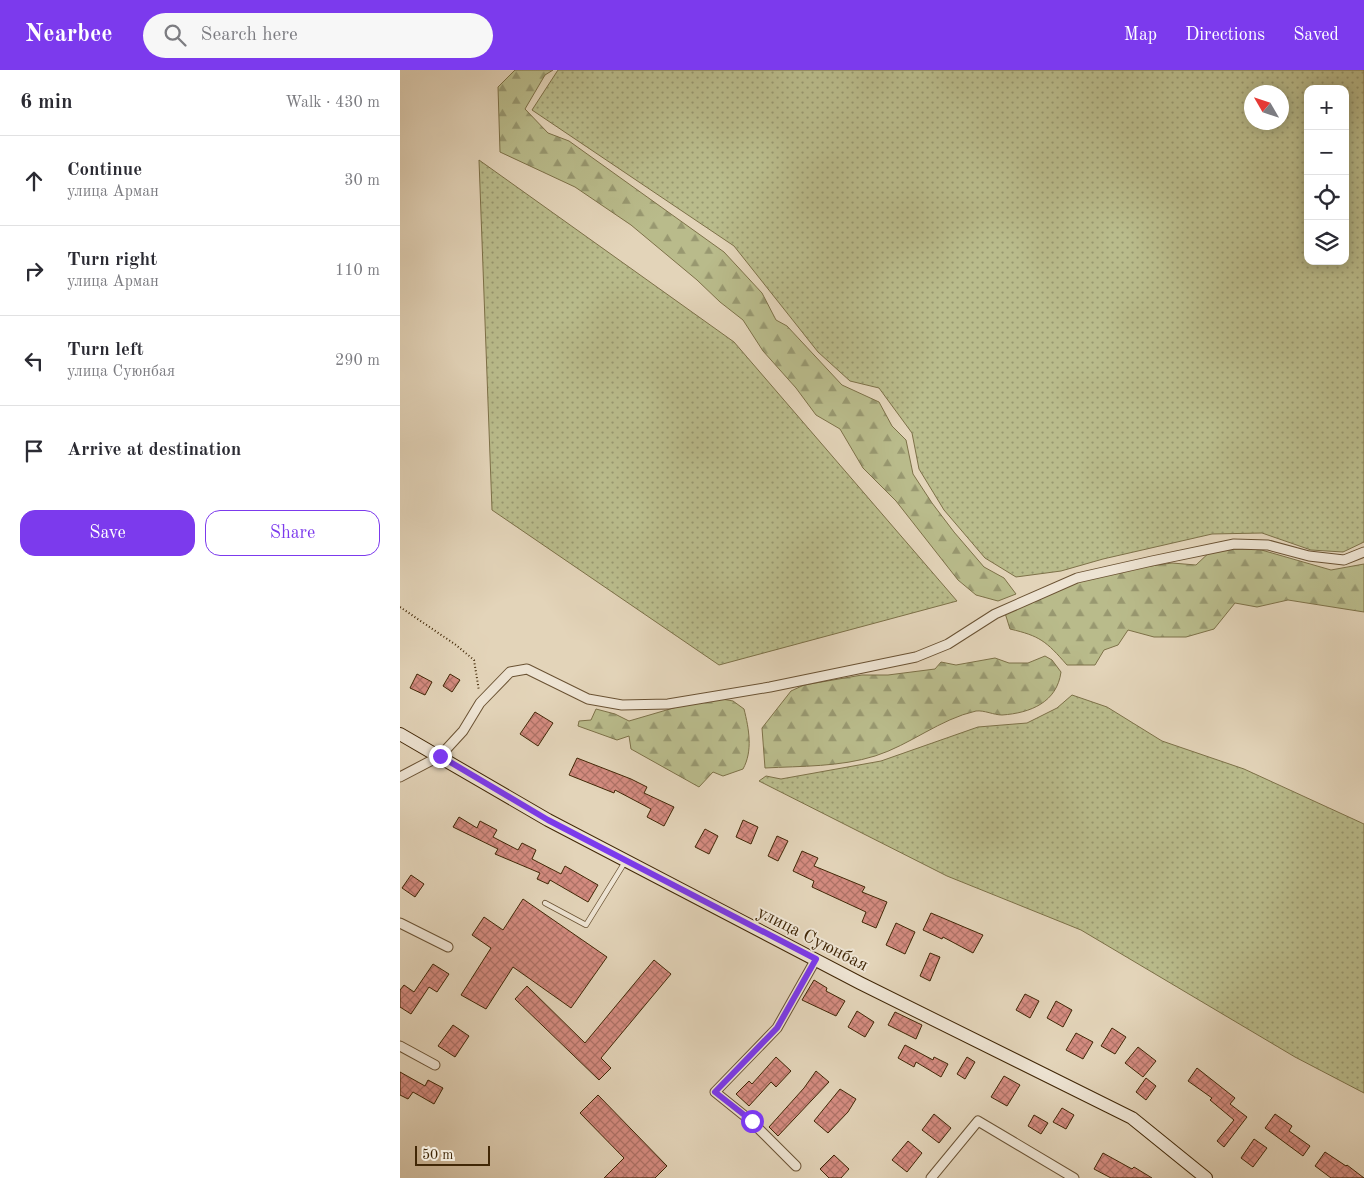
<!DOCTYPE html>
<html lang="en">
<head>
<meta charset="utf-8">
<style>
  body { margin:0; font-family:"Old Standard TT",serif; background:#f7f7f7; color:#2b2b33 }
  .controls { position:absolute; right:15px; top:15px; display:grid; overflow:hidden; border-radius:10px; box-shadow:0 2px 12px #0003 }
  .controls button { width:45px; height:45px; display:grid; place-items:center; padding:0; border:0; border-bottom:1px solid #e1e1e2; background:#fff; color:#2b2b33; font:25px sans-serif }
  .compass { position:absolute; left:844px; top:15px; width:45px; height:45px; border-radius:50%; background:#fff; box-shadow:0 2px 12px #0003; rotate:309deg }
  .scale { position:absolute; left:15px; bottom:12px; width:75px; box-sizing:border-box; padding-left:5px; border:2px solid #412706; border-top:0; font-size:14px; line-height:18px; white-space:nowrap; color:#412706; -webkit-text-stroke:4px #ede3d2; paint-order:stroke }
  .stop { position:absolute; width:15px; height:15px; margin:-11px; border:4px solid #7c3aed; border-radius:50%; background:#fff }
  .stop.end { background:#7c3aed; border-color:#fff; box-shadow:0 1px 5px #0008 }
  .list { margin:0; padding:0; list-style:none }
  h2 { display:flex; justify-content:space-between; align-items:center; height:65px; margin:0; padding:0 20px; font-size:21px }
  h2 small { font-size:16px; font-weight:400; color:#7c7c81 }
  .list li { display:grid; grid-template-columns:32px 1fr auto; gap:15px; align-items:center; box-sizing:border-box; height:90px; padding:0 20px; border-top:1px solid #e1e1e2 }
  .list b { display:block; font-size:19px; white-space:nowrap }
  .list p { margin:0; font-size:16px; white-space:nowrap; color:#7c7c81 }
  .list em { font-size:16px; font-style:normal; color:#7c7c81 }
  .actions { display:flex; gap:10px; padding:15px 20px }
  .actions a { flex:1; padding:11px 0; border:1px solid #7c3aed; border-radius:15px; text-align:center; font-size:18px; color:#7c3aed }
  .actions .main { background:#7c3aed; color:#fff }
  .icon { flex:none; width:28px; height:28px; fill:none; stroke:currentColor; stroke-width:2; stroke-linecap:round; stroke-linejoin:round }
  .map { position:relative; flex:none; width:964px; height:1108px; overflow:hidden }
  header { display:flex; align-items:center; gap:30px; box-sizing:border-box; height:70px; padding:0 25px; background:#7c3aed; color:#fff }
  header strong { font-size:24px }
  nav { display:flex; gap:28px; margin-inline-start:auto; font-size:18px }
  .search { width:350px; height:45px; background:#f7f7f7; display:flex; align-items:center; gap:12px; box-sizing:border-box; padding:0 18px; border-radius:28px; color:#7c7c81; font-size:19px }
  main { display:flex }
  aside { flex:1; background:#fff }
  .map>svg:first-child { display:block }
  .green { fill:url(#green-dots); stroke:#7d7148; fill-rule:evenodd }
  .forest { fill:url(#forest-firs); stroke:#7d7148 }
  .building { fill:url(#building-cross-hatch); stroke:#412706 }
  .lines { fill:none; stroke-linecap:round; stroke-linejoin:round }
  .service-casing { stroke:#6a5233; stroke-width:6 }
  .minor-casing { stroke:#6a5233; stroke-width:11 }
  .secondary-casing { stroke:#412706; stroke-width:14 }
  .path { stroke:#412706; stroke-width:2; stroke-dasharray:1 2.5; stroke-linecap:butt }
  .service { stroke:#ede3d2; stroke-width:4.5 }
  .minor { stroke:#ede3d2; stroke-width:9 }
  .secondary { stroke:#ede3d2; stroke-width:12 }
  .route { stroke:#7c3aed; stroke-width:6 }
  .labels { text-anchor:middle; stroke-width:4; stroke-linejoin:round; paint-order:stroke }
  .street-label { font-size:18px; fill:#412706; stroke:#ede3d2 }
</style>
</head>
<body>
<header>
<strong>Nearbee</strong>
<div class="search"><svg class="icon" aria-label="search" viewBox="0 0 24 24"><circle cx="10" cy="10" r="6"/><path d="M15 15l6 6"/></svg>Search here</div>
<nav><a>Map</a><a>Directions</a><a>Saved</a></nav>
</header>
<main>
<aside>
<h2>6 min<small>Walk · 430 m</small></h2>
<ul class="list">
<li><svg class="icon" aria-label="ahead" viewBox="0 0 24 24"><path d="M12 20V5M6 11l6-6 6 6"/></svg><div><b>Continue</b><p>улица Арман</p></div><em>30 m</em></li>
<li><svg class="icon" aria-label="right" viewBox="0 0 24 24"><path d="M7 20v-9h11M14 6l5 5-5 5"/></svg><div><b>Turn right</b><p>улица Арман</p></div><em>110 m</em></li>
<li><svg class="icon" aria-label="left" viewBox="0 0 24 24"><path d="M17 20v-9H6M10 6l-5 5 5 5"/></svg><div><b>Turn left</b><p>улица Суюнбая</p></div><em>290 m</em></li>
<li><svg class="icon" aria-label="arrive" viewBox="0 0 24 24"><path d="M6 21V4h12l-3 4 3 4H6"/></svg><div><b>Arrive at destination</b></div></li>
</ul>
<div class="actions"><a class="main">Save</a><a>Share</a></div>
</aside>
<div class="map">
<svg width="964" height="1108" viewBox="0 0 964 1108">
  <defs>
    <pattern id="green-dots" width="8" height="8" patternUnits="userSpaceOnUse" patternTransform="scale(1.25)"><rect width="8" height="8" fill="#b9bb8b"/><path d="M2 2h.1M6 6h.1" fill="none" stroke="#989870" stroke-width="1.8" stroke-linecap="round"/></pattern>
    <pattern id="forest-firs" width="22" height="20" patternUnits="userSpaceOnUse" patternTransform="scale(1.25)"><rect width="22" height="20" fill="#b9bb8b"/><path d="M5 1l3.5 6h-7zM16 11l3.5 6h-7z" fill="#989870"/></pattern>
    <pattern id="building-cross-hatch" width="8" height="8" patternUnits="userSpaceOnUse" patternTransform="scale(1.25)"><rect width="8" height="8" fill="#d48b80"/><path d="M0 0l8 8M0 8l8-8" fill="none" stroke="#ae7267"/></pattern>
  </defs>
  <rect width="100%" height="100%" fill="#e3d4b9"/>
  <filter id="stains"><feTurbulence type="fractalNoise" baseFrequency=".004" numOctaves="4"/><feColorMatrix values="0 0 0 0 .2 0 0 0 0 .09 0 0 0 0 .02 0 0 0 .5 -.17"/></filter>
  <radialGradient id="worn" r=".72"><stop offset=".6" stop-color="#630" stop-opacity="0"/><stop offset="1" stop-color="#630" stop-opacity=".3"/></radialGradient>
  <g class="green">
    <path d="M158,0H964V472L943,482L911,480L862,463L812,464L703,489L661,501L616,507L585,488L544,440L519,399L512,363L479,318L450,311L418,282L334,176L132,40ZM908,19H945V191H908ZM852,22H882V52H852Z"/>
    <polygon points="79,90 334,272 557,531 319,595 92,440"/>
    <polygon points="672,625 707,637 762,671 844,699 964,754 964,1023 895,987 681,860 547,806 359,711 366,706 381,709 481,691 578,657 627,653 657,638"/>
  </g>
  <g class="forest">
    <polygon points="115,0 153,0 145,5 125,39 148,63 169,71 324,182 362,223 376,250 387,256 442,315 479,332 492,356 506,370 513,404 532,433 554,462 584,497 604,508 616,524 598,531 576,525 558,510 496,431 463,398 440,359 416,345 396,318 363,281 343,250 320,232 297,210 231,155 175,117 100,82 98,17"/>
    <path d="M813,479H858L931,500L964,494V542L888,530L857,537L835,533L814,559L786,567H754L728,560L718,575L704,580L695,595H667C646,571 640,566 610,559L605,543L695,504L772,493L796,495Z"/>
    <path d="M645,586L652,590L661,602C657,632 631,643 602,645C594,645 584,640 576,641C540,649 510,675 475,686C440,697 401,696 365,698L362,658L391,621L404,615L462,605H488L535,599L541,592L556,595L595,588L609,593H628Z"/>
    <path d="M311,627L333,631L344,639C349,659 353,681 343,699L323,706L313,702L299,717L231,679L229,666L217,670L178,656L179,651L191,650L196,639L215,644L229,651Z"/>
  </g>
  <g class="building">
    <polygon points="17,604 32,612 25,625 10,618"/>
    <polygon points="50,604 60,610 52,622 43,616"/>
    <polygon points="135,642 153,653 138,676 120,664"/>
    <polygon points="177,688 231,709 247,717 244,723 274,737 264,756 247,747 251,739 215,720 214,723 169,705"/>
    <polygon points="59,747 77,758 80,751 97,760 93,767 118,780 122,773 136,780 132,789 161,804 165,796 198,815 188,832 150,810 148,814 137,809 140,803 95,784 98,779 53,757"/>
    <polygon points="343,750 358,757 351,774 336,767"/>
    <polygon points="305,759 318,766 309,784 295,777"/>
    <polygon points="377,766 388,771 378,791 368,786"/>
    <polygon points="402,781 418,788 414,796 465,817 462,822 487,832 476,858 462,852 466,842 412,817 414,811 393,801"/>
    <polygon points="11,805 24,814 15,827 2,818"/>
    <polygon points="123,829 207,887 171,938 113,897 86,939 61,925 91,878 72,865 84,847 103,860"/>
    <polygon points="531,843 583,865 573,883 543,867 542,869 523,860"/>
    <polygon points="496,853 515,862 505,884 486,875"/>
    <polygon points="530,883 540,887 530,911 520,906"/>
    <polygon points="254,890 271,904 201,988 211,998 199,1010 115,929 127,916 185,973"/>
    <polygon points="33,894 49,904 37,922 29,917 11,944 0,937 0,920 4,915 14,922"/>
    <polygon points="414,910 427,918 426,921 445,931 436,946 402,930"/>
    <polygon points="625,924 639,931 630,948 616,940"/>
    <polygon points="656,931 672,940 663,957 647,948"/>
    <polygon points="457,941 474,952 465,967 448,957"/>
    <polygon points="495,942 522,955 516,969 488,955"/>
    <polygon points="53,955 69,966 55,987 38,976"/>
    <polygon points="712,958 726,967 715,984 701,976"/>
    <polygon points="676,963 693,972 683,989 666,980"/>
    <polygon points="505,975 533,990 534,987 548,994 541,1007 516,992 514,997 498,988"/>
    <polygon points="738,977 756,991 743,1007 725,993"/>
    <polygon points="376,987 391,1001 376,1017 371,1012 349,1036 336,1024 349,1011 352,1014"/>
    <polygon points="567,987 575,992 565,1009 557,1004"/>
    <polygon points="797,998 835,1028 830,1034 847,1047 824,1077 817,1071 834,1050 810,1030 812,1028 788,1011"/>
    <polygon points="416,1001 429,1012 378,1066 369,1057 404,1018"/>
    <polygon points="0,1002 25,1016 28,1010 43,1018 34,1034 13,1022 8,1029 0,1025"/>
    <polygon points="604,1006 620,1015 607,1036 591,1027"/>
    <polygon points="746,1008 756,1016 746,1030 736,1022"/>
    <polygon points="440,1019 456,1029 448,1042 428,1063 414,1051"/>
    <polygon points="198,1025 267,1096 255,1108 204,1108 224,1088 180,1043"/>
    <polygon points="662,1038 674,1045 666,1059 653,1052"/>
    <polygon points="534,1044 551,1058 539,1073 522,1060"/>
    <polygon points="875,1044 892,1056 889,1061 910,1076 903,1086 865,1058"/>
    <polygon points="634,1045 648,1053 641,1064 628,1056"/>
    <polygon points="854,1069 867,1078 853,1097 841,1088"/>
    <polygon points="508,1071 522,1083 507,1102 492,1090"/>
    <polygon points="925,1082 946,1096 947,1095 964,1108 931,1108 915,1096"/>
    <polygon points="703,1083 732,1099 734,1097 752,1108 711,1108 694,1099"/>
    <polygon points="434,1085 449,1099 441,1108 429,1108 420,1099"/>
  </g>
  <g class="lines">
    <defs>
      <polyline id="service" points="145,833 186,855 225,792"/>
      <g id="minor">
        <polyline points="0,707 40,686 63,661 80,633 110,602 127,599 188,629 222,635 268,634 370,617 516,587 548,574 595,544 677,508 752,491 834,474 868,475 909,486 944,490 964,482"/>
        <polyline points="0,853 48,877"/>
        <polyline points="0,976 35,995"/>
        <polyline points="396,1096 351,1051 315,1022 377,958 416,889"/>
        <polyline points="531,1108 578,1051 674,1108"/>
      </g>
      <polyline id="secondary" points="0,664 148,750 460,913 732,1048 806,1108"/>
    </defs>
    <use href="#service" class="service-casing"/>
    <use href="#minor" class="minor-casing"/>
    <use href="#secondary" class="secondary-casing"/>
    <polyline class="path" points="0,537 56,575 74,590 79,621"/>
    <use href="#service" class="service"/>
    <use href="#minor" class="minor"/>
    <use href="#secondary" class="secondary"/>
  </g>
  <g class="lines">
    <polyline class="route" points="40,686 148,750 416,889 377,958 315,1022 352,1051"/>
  </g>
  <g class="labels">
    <g class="street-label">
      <text transform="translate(413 868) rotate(27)" y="6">улица Суюнбая</text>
    </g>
  </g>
  <rect width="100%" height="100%" filter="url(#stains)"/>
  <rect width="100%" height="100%" fill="url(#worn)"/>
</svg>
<div class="controls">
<button>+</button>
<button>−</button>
<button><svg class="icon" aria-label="locate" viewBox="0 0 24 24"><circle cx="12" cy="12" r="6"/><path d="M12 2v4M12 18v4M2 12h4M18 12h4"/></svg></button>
<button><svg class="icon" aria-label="layers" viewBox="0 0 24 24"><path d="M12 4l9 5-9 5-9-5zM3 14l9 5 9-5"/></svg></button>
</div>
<svg class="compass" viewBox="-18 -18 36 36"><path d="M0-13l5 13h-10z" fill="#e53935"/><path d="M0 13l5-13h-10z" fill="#7c7c81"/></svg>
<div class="scale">50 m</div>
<div class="stop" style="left:352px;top:1051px"></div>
<div class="stop end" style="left:40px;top:686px"></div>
</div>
</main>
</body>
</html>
